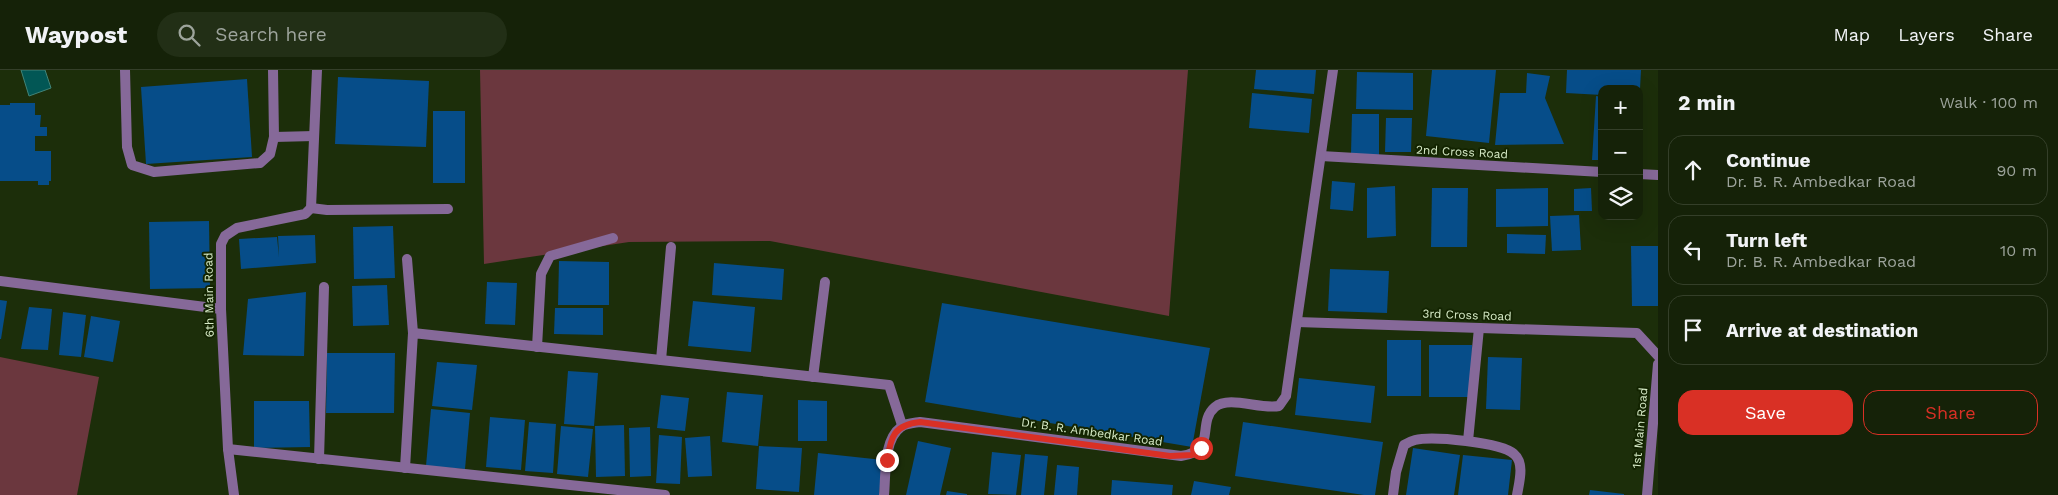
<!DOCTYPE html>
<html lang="en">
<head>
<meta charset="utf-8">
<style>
  body { margin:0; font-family:"Work Sans",sans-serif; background:#222f16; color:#f1f3f6 }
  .controls { position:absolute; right:15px; top:15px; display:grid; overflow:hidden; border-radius:10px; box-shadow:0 5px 20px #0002 }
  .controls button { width:45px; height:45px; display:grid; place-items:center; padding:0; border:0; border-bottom:1px solid #343f29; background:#152208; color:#f1f3f6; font:25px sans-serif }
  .stop { position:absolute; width:15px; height:15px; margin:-11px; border:4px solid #d93025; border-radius:50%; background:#fff }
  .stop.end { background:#d93025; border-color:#fff; box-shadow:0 1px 5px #0008 }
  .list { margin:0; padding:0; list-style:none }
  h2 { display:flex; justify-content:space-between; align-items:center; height:65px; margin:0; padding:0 20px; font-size:21px }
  h2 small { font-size:16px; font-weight:400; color:#9da49c }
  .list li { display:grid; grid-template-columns:32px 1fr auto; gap:15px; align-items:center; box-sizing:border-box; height:70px; margin:0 10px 10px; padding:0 10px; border:1px solid #343f29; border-radius:15px }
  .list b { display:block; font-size:19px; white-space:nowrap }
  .list p { margin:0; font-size:16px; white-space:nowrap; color:#9da49c }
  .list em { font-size:16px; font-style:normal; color:#9da49c }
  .actions { display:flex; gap:10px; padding:15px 20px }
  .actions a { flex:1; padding:11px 0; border:1px solid #d93025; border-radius:15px; text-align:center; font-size:18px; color:#d93025 }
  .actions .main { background:#d93025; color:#fff }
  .icon { flex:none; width:28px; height:28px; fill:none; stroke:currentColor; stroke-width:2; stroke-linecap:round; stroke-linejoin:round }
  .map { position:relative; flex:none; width:1658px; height:425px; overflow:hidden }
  header { display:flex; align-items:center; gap:30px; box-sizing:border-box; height:70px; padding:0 25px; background:#152208; border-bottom:1px solid #343f29 }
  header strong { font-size:24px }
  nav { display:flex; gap:28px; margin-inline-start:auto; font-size:18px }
  .search { width:350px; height:45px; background:#222f16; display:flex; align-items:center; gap:12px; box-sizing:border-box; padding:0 18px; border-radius:28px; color:#9da49c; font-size:19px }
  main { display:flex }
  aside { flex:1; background:#152208 }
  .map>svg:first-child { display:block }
  .green { fill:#6b373e }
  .water { fill:#025755; stroke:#428478 }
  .building { fill:#064d89 }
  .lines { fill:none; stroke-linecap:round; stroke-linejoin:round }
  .service { stroke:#866999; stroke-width:10 }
  .minor { stroke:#866999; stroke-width:10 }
  .tertiary { stroke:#866999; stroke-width:10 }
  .route { stroke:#d93025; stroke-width:6 }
  .labels { text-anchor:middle; stroke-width:4; stroke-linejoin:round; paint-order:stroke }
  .street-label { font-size:12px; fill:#d8ecc8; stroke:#132401 }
</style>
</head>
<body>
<header>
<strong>Waypost</strong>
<div class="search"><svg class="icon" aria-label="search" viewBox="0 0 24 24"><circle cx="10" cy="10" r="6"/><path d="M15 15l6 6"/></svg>Search here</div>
<nav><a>Map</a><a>Layers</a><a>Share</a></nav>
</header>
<main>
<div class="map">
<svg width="1658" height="425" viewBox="0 0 1658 425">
  <rect width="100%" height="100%" fill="#1c2e0a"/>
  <g class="green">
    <polygon points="480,0 1188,0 1169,246 770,171 629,172 484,194"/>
    <polygon points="0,287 99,307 77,425 0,425"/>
  </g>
  <polygon class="water" points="21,0 45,0 51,18 29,26"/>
  <g class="building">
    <polygon points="1256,0 1316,0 1314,24 1254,19"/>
    <polygon points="1432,0 1496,0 1489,73 1426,66"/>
    <polygon points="1567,0 1641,0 1640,19 1602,19 1602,25 1566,23"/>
    <polygon points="1357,2 1413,3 1413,40 1356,39"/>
    <polygon points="1527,3 1550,6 1545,28 1564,74 1495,75 1500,23 1526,23"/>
    <polygon points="338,7 429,11 426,77 335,74"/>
    <polygon points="247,9 252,87 146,94 141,17"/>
    <polygon points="1252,23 1312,29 1309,63 1249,58"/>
    <polygon points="1596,26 1602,27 1602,90 1592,90"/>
    <polygon points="10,33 35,33 35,45 41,45 40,57 47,57 47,66 35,66 35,81 51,81 51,111 49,111 49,115 38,115 38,111 0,111 0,35 10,35"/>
    <rect x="433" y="41" width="32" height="72"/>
    <polygon points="1352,44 1379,44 1379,85 1351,84"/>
    <polygon points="1386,48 1412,48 1411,82 1385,82"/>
    <polygon points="1332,111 1355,113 1353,141 1330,139"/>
    <polygon points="1395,116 1396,166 1367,168 1367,118"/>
    <polygon points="1432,118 1468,118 1467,177 1431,177"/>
    <polygon points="1548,118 1548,156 1496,157 1496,119"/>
    <polygon points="1591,118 1592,141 1574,141 1574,119"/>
    <polygon points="1579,145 1581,180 1552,181 1550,146"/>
    <polygon points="209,151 210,218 150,219 149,152"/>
    <polygon points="393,156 395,208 354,209 353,157"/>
    <polygon points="1507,164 1546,165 1545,184 1507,183"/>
    <polygon points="315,165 316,193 241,199 239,169 277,167 279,187 278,166"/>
    <polygon points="1631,176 1658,176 1658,236 1632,236"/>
    <polygon points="559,191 609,192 609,235 558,235"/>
    <polygon points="714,193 784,199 782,230 712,225"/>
    <polygon points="1330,199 1389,201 1387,243 1328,241"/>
    <polygon points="487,212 517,213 515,255 485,254"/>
    <polygon points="387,215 389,255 353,256 352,216"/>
    <polygon points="306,222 304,286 243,285 248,229"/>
    <polygon points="0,230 7,231 1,269 0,269"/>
    <polygon points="693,231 755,237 751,282 688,276"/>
    <polygon points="942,233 1210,278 1192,377 925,332"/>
    <polygon points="29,237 52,239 48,280 21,279"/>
    <polygon points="555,238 603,238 603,265 554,264"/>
    <polygon points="63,242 86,245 81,287 59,285"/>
    <polygon points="91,246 120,251 113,292 84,287"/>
    <rect x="1387" y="270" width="34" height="56"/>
    <polygon points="1429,275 1472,275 1471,327 1429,327"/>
    <polygon points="327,283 395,283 394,343 326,343"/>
    <polygon points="1488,287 1522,288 1520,340 1486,339"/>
    <polygon points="437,292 477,295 472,340 432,336"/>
    <polygon points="568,301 598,303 594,356 564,354"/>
    <polygon points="1299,308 1375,316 1371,353 1295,345"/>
    <polygon points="727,322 763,325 758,376 722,372"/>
    <polygon points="661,325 689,328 685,361 657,358"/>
    <polygon points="798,330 827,331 827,371 798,371"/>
    <polygon points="254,331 309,331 310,377 254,378"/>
    <polygon points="431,339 470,343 465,399 426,396"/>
    <polygon points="490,347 525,350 521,400 486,397"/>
    <polygon points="529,352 556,354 553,403 525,401"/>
    <polygon points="1243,352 1383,372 1375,425 1364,425 1235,406"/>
    <polygon points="624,355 625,406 596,407 595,356"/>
    <polygon points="561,356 593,359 588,407 557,404"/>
    <polygon points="650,357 651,406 630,407 629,358"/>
    <polygon points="659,365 682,367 680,414 656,413"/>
    <polygon points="710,366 712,406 688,407 685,368"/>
    <polygon points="918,371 951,378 940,425 906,425"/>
    <polygon points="759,376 802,378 799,422 756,419"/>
    <polygon points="1413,378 1460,385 1454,425 1406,425"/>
    <polygon points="992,382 1021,385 1016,425 988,424"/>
    <polygon points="818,383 883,390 879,425 814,425"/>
    <polygon points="1025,384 1048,386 1044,425 1021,425"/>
    <polygon points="1463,385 1512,390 1508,425 1458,425"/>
    <polygon points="1057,395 1079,397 1077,425 1054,425"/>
    <polygon points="1112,410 1173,415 1172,425 1111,425"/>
    <polygon points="1194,411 1231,417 1229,425 1191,425"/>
    <polygon points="1590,420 1624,424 1624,425 1589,425"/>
    <polygon points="947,421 967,424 967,425 946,425"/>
  </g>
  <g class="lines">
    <polyline class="service" points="311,138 327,140 448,139"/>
    <g class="minor">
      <polyline points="125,0 127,77 132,95 154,102 260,93 270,84 274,67 273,0"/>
      <polyline points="274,67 314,66"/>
      <polyline points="1321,86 1602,102"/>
      <polyline points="1639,104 1658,105"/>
      <polyline points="407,189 413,263"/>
      <polyline points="0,211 221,239"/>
      <polyline points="1297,252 1637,263 1658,286"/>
      <polyline points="537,277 541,204 550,186 613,168"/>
      <polyline points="661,290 671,177"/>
      <polyline points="813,307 825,212"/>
      <polyline points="1468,371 1479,258"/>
      <polyline points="228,379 665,425"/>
      <polyline points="319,389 324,217"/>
      <polyline points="405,398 413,263 889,315 902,355"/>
      <path d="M884,425C886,405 883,370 901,357C906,353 913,353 920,352L1181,386C1218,381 1196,353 1215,337C1229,325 1261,340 1279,336L1286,326L1333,0"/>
      <path d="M1393,425L1396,402L1404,375C1407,373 1411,371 1415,370C1432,366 1501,372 1514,384C1525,393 1519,413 1517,425"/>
      <polyline points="1647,425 1658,294"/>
    </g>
    <polyline class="tertiary" points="234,425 228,379 221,239 221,174 225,166 237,158 305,144 311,138 317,0"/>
  </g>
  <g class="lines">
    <path class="route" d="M887,390C891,366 894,355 920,352L1170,386L1192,385L1201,378"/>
  </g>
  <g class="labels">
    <g class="street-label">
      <text transform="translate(1462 82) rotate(3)" y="4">2nd Cross Road</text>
      <text transform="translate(209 225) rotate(-91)" y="4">6th Main Road</text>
      <text transform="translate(1467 245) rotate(2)" y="4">3rd Cross Road</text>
      <text transform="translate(1640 358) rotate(-85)" y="4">1st Main Road</text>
      <text transform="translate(1092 362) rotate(8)" y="4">Dr. B. R. Ambedkar Road</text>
    </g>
  </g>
</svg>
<div class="controls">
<button>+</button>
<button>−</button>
<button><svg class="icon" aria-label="layers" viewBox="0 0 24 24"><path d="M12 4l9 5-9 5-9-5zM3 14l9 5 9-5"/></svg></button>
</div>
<div class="stop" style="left:1201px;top:378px"></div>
<div class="stop end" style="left:887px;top:390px"></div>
</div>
<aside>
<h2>2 min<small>Walk · 100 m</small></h2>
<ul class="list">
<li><svg class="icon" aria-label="ahead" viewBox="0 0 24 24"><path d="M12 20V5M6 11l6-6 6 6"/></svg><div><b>Continue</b><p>Dr. B. R. Ambedkar Road</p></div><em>90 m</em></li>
<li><svg class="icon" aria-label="left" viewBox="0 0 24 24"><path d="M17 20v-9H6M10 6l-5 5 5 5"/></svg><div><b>Turn left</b><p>Dr. B. R. Ambedkar Road</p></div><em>10 m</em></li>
<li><svg class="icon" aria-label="arrive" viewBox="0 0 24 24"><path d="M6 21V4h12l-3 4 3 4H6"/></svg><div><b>Arrive at destination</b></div></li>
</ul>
<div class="actions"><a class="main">Save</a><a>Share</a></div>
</aside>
</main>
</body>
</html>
